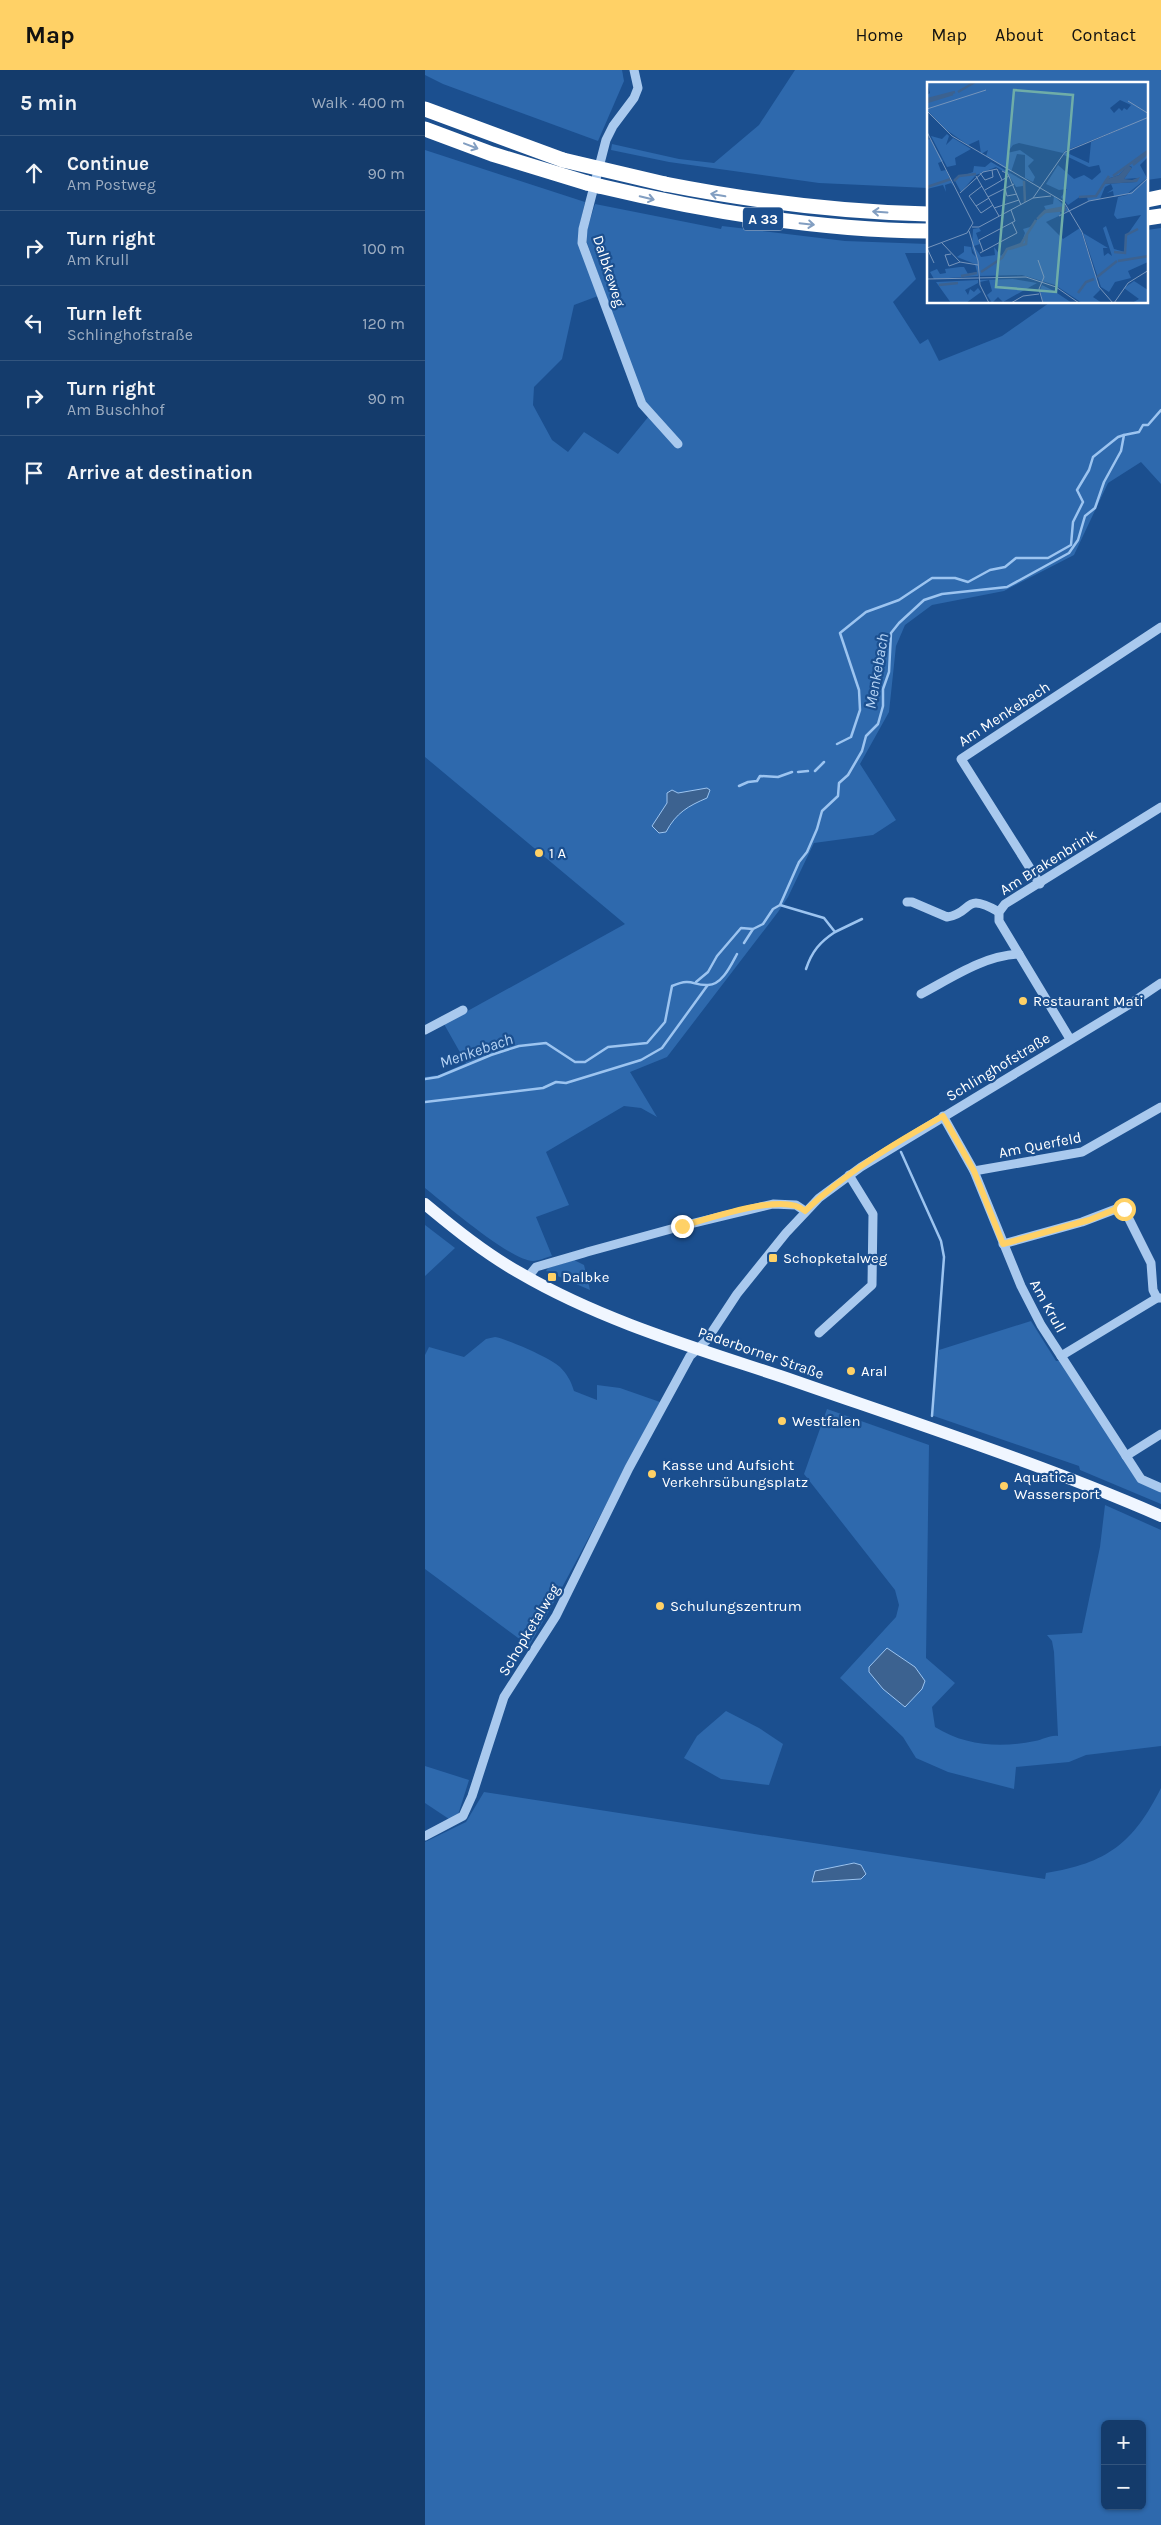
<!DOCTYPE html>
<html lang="en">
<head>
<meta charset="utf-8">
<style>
  body { margin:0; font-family:Karla,sans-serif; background:#214673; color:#f1f3f6 }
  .controls { position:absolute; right:15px; bottom:15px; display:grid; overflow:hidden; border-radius:8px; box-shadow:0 1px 4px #0004 }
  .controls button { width:45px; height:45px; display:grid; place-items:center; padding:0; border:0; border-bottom:1px solid #33557e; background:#143b6b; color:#f1f3f6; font:25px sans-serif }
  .stop { position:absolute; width:15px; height:15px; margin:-11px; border:4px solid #ffd166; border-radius:50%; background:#fff }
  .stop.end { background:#ffd166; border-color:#fff; box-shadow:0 1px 5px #0008 }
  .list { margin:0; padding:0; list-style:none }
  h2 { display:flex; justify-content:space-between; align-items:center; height:65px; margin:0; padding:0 20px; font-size:21px }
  h2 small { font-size:16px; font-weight:400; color:#9dadc1 }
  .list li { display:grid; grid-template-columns:32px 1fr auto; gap:15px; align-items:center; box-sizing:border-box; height:75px; padding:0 20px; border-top:1px solid #33557e }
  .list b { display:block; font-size:19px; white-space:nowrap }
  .list p { margin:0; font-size:16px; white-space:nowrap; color:#9dadc1 }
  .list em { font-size:16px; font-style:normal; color:#9dadc1 }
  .icon { flex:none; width:28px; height:28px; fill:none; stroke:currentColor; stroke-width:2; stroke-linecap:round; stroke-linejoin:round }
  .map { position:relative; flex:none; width:736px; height:2455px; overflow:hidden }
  header { display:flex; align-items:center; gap:30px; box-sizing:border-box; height:70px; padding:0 25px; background:#ffd166; color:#111 }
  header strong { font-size:24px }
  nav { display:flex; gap:28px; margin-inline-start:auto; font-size:18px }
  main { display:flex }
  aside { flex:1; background:#143b6b }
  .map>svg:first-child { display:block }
  .green { fill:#2e69ad; fill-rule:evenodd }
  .water { fill:#3c6290; stroke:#9cc4f0 }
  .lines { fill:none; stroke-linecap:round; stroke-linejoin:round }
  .stream { stroke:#9cc4f0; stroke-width:2.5 }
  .minor { stroke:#a9c9ee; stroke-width:9 }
  .major { stroke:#f0f6ff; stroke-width:12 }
  .highway { stroke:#fff; stroke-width:15 }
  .highway-bridge { stroke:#fff; stroke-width:15 }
  .oneway { stroke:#829ec1 }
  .route { stroke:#ffd166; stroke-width:6 }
  .poi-dot { fill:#ffd166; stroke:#1b4f8f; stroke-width:2 }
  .labels { text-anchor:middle; stroke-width:4.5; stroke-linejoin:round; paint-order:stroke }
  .shield { fill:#1b4f8f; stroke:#bbcadd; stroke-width:1 }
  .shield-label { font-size:14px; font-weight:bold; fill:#fff }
  .street-label { font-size:15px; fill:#fff; stroke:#1b4f8f }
  .poi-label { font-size:15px; fill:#fff; stroke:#1b4f8f; text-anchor:start }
  .water-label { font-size:16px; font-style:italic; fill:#b5d3f5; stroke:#1b4f8f }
  .inset-river { fill:none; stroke:#3c6290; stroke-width:2.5 }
  .inset-road { fill:none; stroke:#7695bc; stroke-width:1 }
  .view { fill:#6fada8; fill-opacity:0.15; stroke:#6fada8; stroke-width:2.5 }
  .inset-edge { fill:none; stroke:#fff; stroke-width:2.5 }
</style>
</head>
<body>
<header>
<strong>Map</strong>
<nav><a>Home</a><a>Map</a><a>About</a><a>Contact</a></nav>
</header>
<main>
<aside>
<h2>5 min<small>Walk · 400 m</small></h2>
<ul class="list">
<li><svg class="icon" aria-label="ahead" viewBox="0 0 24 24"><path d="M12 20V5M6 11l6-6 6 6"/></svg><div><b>Continue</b><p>Am Postweg</p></div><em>90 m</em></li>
<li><svg class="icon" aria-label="right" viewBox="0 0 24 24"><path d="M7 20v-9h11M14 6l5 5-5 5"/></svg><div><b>Turn right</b><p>Am Krull</p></div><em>100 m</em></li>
<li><svg class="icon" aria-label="left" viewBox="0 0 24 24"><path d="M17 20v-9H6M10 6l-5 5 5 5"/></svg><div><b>Turn left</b><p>Schlinghofstraße</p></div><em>120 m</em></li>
<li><svg class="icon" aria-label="right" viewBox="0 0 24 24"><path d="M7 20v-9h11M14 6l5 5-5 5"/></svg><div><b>Turn right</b><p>Am Buschhof</p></div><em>90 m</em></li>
<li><svg class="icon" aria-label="arrive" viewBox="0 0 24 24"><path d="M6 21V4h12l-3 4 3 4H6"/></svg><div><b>Arrive at destination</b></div></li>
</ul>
</aside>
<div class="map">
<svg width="736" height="2455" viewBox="0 0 736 2455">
  <rect width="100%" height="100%" fill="#1b4f8f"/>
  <g class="green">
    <polygon points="0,0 197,0 199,11 173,71 18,14 0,5"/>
    <polygon points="370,0 736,0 736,108 722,110 722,14 503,14 503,118 394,113 244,92 186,80 187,74 254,89 289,93 334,55"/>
    <path d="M0,80L160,132L154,158V174L173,226L149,235L137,289L109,317L108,335L127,370L143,382L159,362L193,384L224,346L162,173V160L170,134L296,159L297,156L420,171L503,174V183H480L491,209L468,232L495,274L503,269L514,291L577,266L624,233L722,232V160L736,158V414L716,392L683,413L649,485L579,521L507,535L480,555L471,576L464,642L435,694L471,750L448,765L389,773L363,827L353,842L242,987L205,1002L232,1047L216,1038L199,1036L121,1082L144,1135L111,1147L127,1186C121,1187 114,1191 108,1191C86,1191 20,1134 0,1118V1007L14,1005L41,993L19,954L200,854L0,687Z"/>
    <polygon points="0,1155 30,1178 0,1206"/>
    <polygon points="149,1190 159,1195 165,1220 121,1201 123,1198"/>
    <polygon points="606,1251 631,1291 636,1291 713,1412 736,1421 736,1434 655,1400 654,1396 506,1345 514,1280"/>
    <path d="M70,1267C82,1269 126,1288 135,1297C142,1304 146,1311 149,1321L172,1330V1315L195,1318L235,1332C191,1413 151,1496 104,1576L0,1499V1285L4,1277L39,1287L61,1269Z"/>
    <path d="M402,1339L504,1375L501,1588L530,1613L507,1637L510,1657C540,1676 576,1678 610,1671C618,1670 624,1665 633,1666L629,1582L627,1571L622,1565L657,1563L675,1477L680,1435L736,1460V1676L661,1685L644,1692L591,1697L589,1719L523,1702L491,1688L478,1667L415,1608L471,1547L474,1535L470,1520L379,1404Z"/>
    <polygon points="301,1641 334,1658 358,1674 344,1715 296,1709 259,1688 272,1666"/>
    <polygon points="0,1696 44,1710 33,1745 24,1749 0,1733"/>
    <path d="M736,1718V2455H0V1772L41,1752L59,1722L620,1809L621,1803C682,1793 708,1774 736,1718ZM429,1793L436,1795L441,1804L436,1809L387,1812L420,1794ZM680,2354H717V2436H680Z"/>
  </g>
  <g class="water">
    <path d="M282,718L285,720L282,728C263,736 251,743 241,762L234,763L227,756L242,733V723L247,720L253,723Z"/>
    <polygon points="462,1578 490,1597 500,1611 497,1619 480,1637 458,1619 444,1602 444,1597"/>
    <polygon points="429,1793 436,1795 441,1804 436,1809 387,1812 390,1801"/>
  </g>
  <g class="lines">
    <g class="stream">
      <polyline points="412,674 426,667 435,640 434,620 415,563 441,542 474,530 507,508 530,508 543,512 565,500 580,497 591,488 623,488 646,475 648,452 658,432 652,420 664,400 668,387 693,367 699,365"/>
      <polyline points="390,701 399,692"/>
      <polyline points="373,702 383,701"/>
      <polyline points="314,716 323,712 332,711 335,706 353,707 367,702"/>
      <path d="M355,835L399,848L410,862C395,872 387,881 381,899"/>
      <polyline points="410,862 437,849"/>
      <polyline points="319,873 328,859 338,854 348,839 355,835 374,792 382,782 392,759 397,741 413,726 414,713 423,705 437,681 441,666 453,654 458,636 458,619 464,602 466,563 474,553 499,530 517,524 582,517 644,483 653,470 660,446 670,438 679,412 696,381 699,365 714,362 718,355 723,355 736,340"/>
      <polyline points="271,912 283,902 292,886 316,858 328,859"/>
      <path d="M0,1009L13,1007L66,985L94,976L121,973L150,992H160L183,977L222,973L240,952L247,916C268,907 267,916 283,915C297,915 306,895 312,884"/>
      <polyline points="0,1032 118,1018 131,1012 141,1013 216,990 237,978 282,916"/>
      <polyline points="476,1082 516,1171 519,1187 507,1346"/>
    </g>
    <g class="minor">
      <polyline points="209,0 213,18 209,28 188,56 181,70 158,159 157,173 217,334 253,374"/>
      <polyline points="615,814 536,689 736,557"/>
      <path d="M482,832H487L522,847C549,843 537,821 574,842"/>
      <path d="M496,924C528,907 558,886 594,884"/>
      <polyline points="0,960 38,940"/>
      <polyline points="645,969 574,851 574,842 580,834 736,737"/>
      <polyline points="518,1046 549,1101 596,1216 616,1255 716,1409 736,1418"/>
      <polyline points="549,1101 657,1082 736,1037"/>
      <polyline points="578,1174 657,1152 691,1139 699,1139 726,1193 728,1220 732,1228"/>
      <polyline points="162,1182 257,1156 348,1134 371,1135 380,1141"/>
      <polyline points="103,1207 111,1197 159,1183"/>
      <polyline points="394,1263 447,1215 448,1144 424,1105"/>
      <polyline points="636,1286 732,1228 736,1228"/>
      <polyline points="701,1386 736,1364"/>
      <polyline points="0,1766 38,1746 47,1726 79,1627 131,1546 204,1398 265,1286 281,1271 312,1224 361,1163 394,1128 436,1097 705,934 736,913"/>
    </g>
    <path class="major" d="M0,1134C30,1159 61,1184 95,1203C177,1251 271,1278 361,1308C487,1352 614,1393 736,1446"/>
    <g class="highway">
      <polyline points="0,39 138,90"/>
      <polyline points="0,59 67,84 162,113"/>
      <path d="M240,114C327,131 415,142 503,144"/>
      <path d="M174,116C283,142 392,160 503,161"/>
      <polyline points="722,130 736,127"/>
      <polyline points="722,148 736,146"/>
    </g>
    <g class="highway-bridge">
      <polyline points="138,90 240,114"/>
      <polyline points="162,113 174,116"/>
    </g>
  </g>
  <defs><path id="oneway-shaft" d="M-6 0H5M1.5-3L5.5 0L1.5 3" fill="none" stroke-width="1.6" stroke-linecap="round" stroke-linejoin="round" transform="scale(1.25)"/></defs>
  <g class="oneway">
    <use href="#oneway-shaft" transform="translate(46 76) rotate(21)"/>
    <use href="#oneway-shaft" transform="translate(293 125) rotate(-170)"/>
    <use href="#oneway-shaft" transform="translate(222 128) rotate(13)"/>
    <use href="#oneway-shaft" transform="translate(455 142) rotate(-176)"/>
    <use href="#oneway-shaft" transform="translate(382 154) rotate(6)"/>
  </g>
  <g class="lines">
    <path class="route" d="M257,1156C283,1149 360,1121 380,1141C420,1103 470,1073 518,1046L549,1101L578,1174L664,1150L691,1139H699"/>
  </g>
  <g class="poi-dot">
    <circle cx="114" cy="783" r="5"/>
    <circle cx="598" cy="931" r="5"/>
    <rect x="343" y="1183" width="10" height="10" rx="2.5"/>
    <rect x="122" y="1202" width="10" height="10" rx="2.5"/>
    <circle cx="426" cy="1301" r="5"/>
    <circle cx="357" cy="1351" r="5"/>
    <circle cx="227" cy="1404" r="5"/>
    <circle cx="579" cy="1416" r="5"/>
    <circle cx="235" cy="1536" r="5"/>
  </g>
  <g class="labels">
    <rect class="shield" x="318" y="137.5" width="40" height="23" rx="4"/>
    <g class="shield-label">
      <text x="338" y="154">A 33</text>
    </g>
    <g class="street-label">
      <text transform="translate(184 201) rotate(72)" y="5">Dalbkeweg</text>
      <text transform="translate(579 644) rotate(-33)" y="5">Am Menkebach</text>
      <text transform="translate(623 792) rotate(-32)" y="5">Am Brakenbrink</text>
      <text transform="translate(573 997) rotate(-31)" y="5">Schlinghofstraße</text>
      <text transform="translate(615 1075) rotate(-11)" y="5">Am Querfeld</text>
      <text transform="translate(623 1236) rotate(61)" y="5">Am Krull</text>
      <text transform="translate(336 1283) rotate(19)" y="5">Paderborner Straße</text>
      <text transform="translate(104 1560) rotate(-59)" y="5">Schopketalweg</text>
    </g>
    <g class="poi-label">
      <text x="124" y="788">1 A</text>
      <text x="608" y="936">Restaurant Mati</text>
      <text x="358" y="1193">Schopketalweg</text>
      <text x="137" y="1212">Dalbke</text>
      <text x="436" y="1306">Aral</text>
      <text x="367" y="1356">Westfalen</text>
      <text x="237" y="1400">Kasse und Aufsicht<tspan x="237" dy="17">Verkehrsübungsplatz</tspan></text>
      <text x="589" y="1412">Aquatica<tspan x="589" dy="17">Wassersport</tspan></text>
      <text x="245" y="1541">Schulungszentrum</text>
    </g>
    <g class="water-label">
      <text transform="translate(451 601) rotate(-80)" y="6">Menkebach</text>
      <text transform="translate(51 980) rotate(-19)" y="6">Menkebach</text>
    </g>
  </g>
  <g transform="translate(502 12)">
    <rect width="221" height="221" fill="#1b4f8f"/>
    <path d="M0,0H221V75L213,83L220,96L200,112L187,115L186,109L180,111L186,107L184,102L178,105L173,117L161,119L160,115L154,114L141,123L134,115L140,107L132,108L119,102L131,83L147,97L157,93L165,98L174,90L172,83L162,85L137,73L138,70L162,81L164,60L205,42L138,69L136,71L92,61L86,63L80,71L93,68L107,78L101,84L108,95L106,100L98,96V73L90,72L84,90L59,74L61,68L54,72L52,58L41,63L18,47L0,28V13L3,11ZM193,18L204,23L200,28L197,26L195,29L192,26L187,31L183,26ZM201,83L205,85L197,97L211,96L209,100L178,102L180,97L192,93ZM20,52L22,54L19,63L26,56L44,67L28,76L29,83L20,85L4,54L15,57ZM3,57L16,79L11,81L14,89L19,88L27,105L24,101L18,103L19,110L16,103L0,107V58ZM64,80L97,99L96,104L89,105L81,92L69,85L49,93L34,110L27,97L46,90L47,84L58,85ZM221,96V180L201,189L204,196L188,200L182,210L174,205L156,151L181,166H176L177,174L181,171L185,174L176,146L179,144L187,167L198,170V156L214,133L190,137L187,133L191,115L200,113ZM127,114L143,129L133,130L134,133L119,140L136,157L153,146L173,208L166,215L175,221L177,217L175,221H155L128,203L95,193L52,194L51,187V194L7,197L3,190L10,187L13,192L19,191L18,187L33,185H37L41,192L50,190L48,182L30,175L37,170V164L44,165L45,171L49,175L45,166L46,147L52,146L54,149L49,151L53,162L47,164L54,175L68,173L67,165L74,174L80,167L94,162L98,151L96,147L103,145L119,128L117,124L126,122ZM86,197L110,201L76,220L71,215L65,221L60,213L65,209L62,198L53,200L52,198ZM51,198V201L38,208L41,213L43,207L47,210L51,206L54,210L39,221H24L9,200ZM207,199L221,208V221H205L212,217L197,206ZM115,203L127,209L145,221H116L113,208Z" fill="#2e69ad" fill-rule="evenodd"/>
    <path d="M201,83L205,86L197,97L205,98L213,95L210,100L178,102L180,97L192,93Z" fill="#3c6290"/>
    <path class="inset-river" d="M31,10L48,0M1,17L28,10M0,20L26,12M206,83L222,70M186,94L222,68M27,99L32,94L49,92M97,99L98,120M0,105L24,97M152,115L169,114L182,94M112,135L118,129L139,125M110,137L118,130L139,128M82,167L99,162L100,153M187,170L198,171L199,153L211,147M191,179L222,174M54,190L75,176L80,167L94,162L109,138M34,194L50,191M170,195L190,179M12,203L31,201M151,211L159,200L167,197"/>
    <path class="inset-road" d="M201,19L222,32M0,27L59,8M0,29L25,54L137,120L155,150L172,205L186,221M0,50L46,141L40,151L0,166M75,89L81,92L94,123M53,91L58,98L66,95L65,88M49,94L72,134M55,104L42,114L54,131L66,123M78,106L80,114L90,112M58,108L82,94M33,111L56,90L70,87L75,98M61,115L87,102M106,116L124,114M49,124L62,116M67,126L92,118M132,134L162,119L205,111L222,95M45,145H52L106,116L138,70L222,35M42,149L51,179L53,203L62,221M15,161L33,180L51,183M0,166L7,181M56,169L52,158L88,139L84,128M53,171L90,151L85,140M24,172L18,173L22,184L33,180M111,178L117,195L112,207L116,221M0,197L99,195L129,205L152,221M84,221L96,214L112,212M187,221L201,201L222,188"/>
    <path class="view" d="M87,8L146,13L129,210L69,205Z"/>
    <rect width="221" height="221" class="inset-edge"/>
  </g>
</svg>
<div class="controls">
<button>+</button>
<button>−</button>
</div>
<div class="stop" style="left:699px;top:1139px"></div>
<div class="stop end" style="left:257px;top:1156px"></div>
</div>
</main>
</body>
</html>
